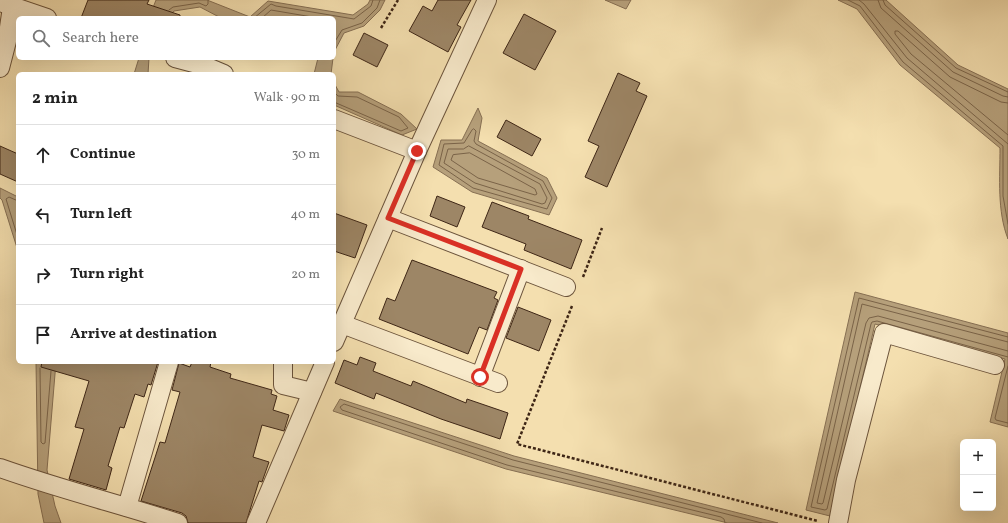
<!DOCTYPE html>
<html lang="en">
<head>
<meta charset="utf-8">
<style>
  body { margin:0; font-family:Vollkorn,serif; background:#f6f6f6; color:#222 }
  .controls { position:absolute; right:12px; bottom:12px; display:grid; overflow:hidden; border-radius:6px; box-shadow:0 4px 16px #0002 }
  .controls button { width:36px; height:36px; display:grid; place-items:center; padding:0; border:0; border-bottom:1px solid #e0e0e0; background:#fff; color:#222; font:20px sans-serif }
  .stop { position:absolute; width:12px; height:12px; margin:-9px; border:3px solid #d93025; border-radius:50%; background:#fff }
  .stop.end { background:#d93025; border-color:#fff; box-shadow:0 1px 4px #0008 }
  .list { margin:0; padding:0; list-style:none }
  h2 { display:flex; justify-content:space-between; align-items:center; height:52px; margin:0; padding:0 16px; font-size:17px }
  h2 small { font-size:13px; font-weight:400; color:#767676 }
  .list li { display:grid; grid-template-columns:26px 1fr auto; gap:12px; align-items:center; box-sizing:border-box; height:60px; padding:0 16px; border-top:1px solid #e0e0e0 }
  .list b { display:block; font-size:15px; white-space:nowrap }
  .list em { font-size:13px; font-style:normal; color:#767676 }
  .icon { flex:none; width:22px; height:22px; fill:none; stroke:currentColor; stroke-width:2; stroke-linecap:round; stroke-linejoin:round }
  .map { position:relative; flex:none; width:1008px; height:523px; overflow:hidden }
  .search { position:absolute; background:#fff; box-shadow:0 4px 16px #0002; left:16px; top:16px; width:320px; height:44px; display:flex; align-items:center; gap:10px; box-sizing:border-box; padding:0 14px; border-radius:6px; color:#767676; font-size:15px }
  .panel { position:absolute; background:#fff; box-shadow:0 4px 16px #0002; left:16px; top:72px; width:320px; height:292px; border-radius:6px }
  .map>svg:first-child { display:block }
  .water { fill:#b6a07b; stroke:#866f53 }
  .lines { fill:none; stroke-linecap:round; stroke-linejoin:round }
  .shore { stroke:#7a6348; stroke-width:1 }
  .building { fill:#9d8666; stroke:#3e2616 }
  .street-casing { stroke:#6c543c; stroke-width:20 }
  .path { stroke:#3e2616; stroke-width:2.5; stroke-dasharray:3 2; stroke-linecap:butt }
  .street { stroke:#f8eacb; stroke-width:18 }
  .route { stroke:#d93025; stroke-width:5 }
</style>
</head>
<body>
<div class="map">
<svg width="1008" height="523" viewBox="0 0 1008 523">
  <rect width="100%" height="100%" fill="#f4dfaf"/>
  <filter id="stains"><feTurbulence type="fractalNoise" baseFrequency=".005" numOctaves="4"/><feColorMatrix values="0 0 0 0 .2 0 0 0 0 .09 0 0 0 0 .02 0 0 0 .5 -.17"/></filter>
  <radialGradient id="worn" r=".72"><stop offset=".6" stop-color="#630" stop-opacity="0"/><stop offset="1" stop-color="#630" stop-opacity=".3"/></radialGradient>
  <g class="water">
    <polygon points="156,0 207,0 250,17 268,1 353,15 368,4 370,0 385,0 380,10 364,26 344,33 334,52 334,18 221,18 200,7 174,11 168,18 149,18"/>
    <polygon points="605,0 631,0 626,9"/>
    <path d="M838,0H886L958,65L1008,89V239C997,211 1000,178 1000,148L900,65L857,9Z"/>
    <polygon points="139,58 149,58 148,74 134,74"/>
    <polygon points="318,58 333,58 331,74 314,74"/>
    <polygon points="334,83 339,92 358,92 401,114 417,129 402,135 334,105"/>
    <polygon points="478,108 482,118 478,141 547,178 557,198 549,215 472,192 433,167 441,140 462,140"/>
    <polygon points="0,188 18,197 18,251 2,200 0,198"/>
    <polygon points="855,292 1008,333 1008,427 990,422 1005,359 875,324 830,516 806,510"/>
    <polygon points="36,362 56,362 47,470 55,506 61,523 44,523 38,494"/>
    <polygon points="340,399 514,456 778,523 728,523 506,469 333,411"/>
  </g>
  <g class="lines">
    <g class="shore">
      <polyline points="848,0 860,6 903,62 1003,146 1003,196 1008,224"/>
      <polyline points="859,0 864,4 907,58 1008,144"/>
      <polyline points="878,0 881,8 953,72 1003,96 1008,97"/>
      <polyline points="883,0 885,5 956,68 1008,92"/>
      <polyline points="169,10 173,7 199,3 206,6 208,4 208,0"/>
      <polyline points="254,18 271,4 276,6 354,19 371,6 373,0"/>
      <polyline points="262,18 271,10 318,18"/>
      <polyline points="334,43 342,30 362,23 377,8 380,0"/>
      <polyline points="334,92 338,96 357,97 399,117 408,128 401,131 334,102"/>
      <polyline points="1008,103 1001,102 950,77 898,31 895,31 895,34 911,54 1008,135"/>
      <polygon points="474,129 476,131 474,141 476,144 543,181 552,198 547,209 473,188 439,165 444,144 464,143 472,130"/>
      <polygon points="469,146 540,184 547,198 545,203 542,204 475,183 444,163 448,149 463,149"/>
      <polygon points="470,153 535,189 537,194 535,195 478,178 451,160 453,155"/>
      <polyline points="18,201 9,197 6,199 18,238"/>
      <polyline points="1008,337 859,298 811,507 825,510 827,509 871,324 872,322 877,321 1008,357"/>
      <polyline points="1008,342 862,304 817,503 822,504 823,503 866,323 869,318 878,316 1008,351"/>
      <polyline points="1008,366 995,418 996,420 1008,423"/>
      <polyline points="40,368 41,442 43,444 45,443 51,371"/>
      <polyline points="725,523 724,519 721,517 507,465 342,410 340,407 344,404 513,460 762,523"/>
    </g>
  </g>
  <g class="building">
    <polygon points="88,0 149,0 147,4 180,15 180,18 81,18"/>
    <polygon points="438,0 471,0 457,25 461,27 448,52 409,31 423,6 432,11"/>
    <polygon points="524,14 556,31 535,70 503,53"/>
    <polygon points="364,33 388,45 377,67 353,55"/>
    <polygon points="618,73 640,83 636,91 647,96 607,187 585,177 599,146 588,141"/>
    <polygon points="506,120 541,139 532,156 497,137"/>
    <polygon points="0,146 18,154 18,182 0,174"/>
    <polygon points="437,196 465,207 457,227 430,216"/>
    <polygon points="492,202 529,216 528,219 582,240 571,269 524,250 526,244 482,227"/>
    <polygon points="334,213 367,225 355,258 334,251"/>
    <polygon points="412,260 497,292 494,298 498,300 487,330 479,327 468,354 379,319 387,298 395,301"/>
    <polygon points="518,307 551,320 539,351 506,338"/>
    <polygon points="360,357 376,363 373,371 411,386 413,381 466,403 467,399 508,413 500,439 441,419 376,393 374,399 335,383 344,360 357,365"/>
    <polygon points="42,362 158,362 151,385 148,384 144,397 135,394 124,428 120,427 108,466 112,468 106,490 69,479 84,429 75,427 89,381 41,367"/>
    <polygon points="192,362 211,362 210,367 231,374 230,378 272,390 271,394 277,396 273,410 289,415 284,431 262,425 253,457 269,462 262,482 259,481 246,523 188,523 186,516 182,513 141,501 160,442 165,443 180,392 172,390 179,363 190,367"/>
  </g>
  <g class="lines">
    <defs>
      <g id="street">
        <polyline points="0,2 47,18"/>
        <polyline points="175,58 205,66 224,74"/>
        <polyline points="0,68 7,41 12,7"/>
        <polyline points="334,119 417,151"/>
        <polyline points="388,218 566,287"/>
        <polyline points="342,324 498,383"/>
        <polyline points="334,342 417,151 487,0"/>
        <polyline points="283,362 283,385 312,392"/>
        <polyline points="480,377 521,269"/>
        <path d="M0,468C59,489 119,504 178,523"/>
        <polyline points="127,507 169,362"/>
        <polyline points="256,523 325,362"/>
        <polyline points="838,523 846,480 884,333 995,365"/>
      </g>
    </defs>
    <use href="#street" class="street-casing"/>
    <g class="path">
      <polyline points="381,28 398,0"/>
      <polyline points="583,277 602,228"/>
      <polyline points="572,306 517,444 818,521"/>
    </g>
    <use href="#street" class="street"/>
  </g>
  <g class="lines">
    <polyline class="route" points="417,151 388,218 521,269 480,377"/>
  </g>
  <rect width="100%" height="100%" filter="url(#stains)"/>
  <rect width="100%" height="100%" fill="url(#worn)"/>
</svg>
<div class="controls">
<button>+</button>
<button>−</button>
</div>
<div class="stop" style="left:480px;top:377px"></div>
<div class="stop end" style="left:417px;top:151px"></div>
<div class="search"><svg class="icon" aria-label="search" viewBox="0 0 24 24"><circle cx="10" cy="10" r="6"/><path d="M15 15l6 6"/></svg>Search here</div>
<section class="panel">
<h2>2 min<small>Walk · 90 m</small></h2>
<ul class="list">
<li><svg class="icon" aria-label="ahead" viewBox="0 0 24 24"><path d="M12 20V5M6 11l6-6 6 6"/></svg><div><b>Continue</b></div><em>30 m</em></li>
<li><svg class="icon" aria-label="left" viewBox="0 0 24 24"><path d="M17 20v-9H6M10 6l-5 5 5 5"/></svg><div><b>Turn left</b></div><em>40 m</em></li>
<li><svg class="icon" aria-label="right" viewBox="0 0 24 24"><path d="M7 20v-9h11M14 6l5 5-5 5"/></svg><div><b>Turn right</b></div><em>20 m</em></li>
<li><svg class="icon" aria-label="arrive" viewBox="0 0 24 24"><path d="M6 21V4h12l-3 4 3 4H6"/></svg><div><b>Arrive at destination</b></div></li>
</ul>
</section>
</div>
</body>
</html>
